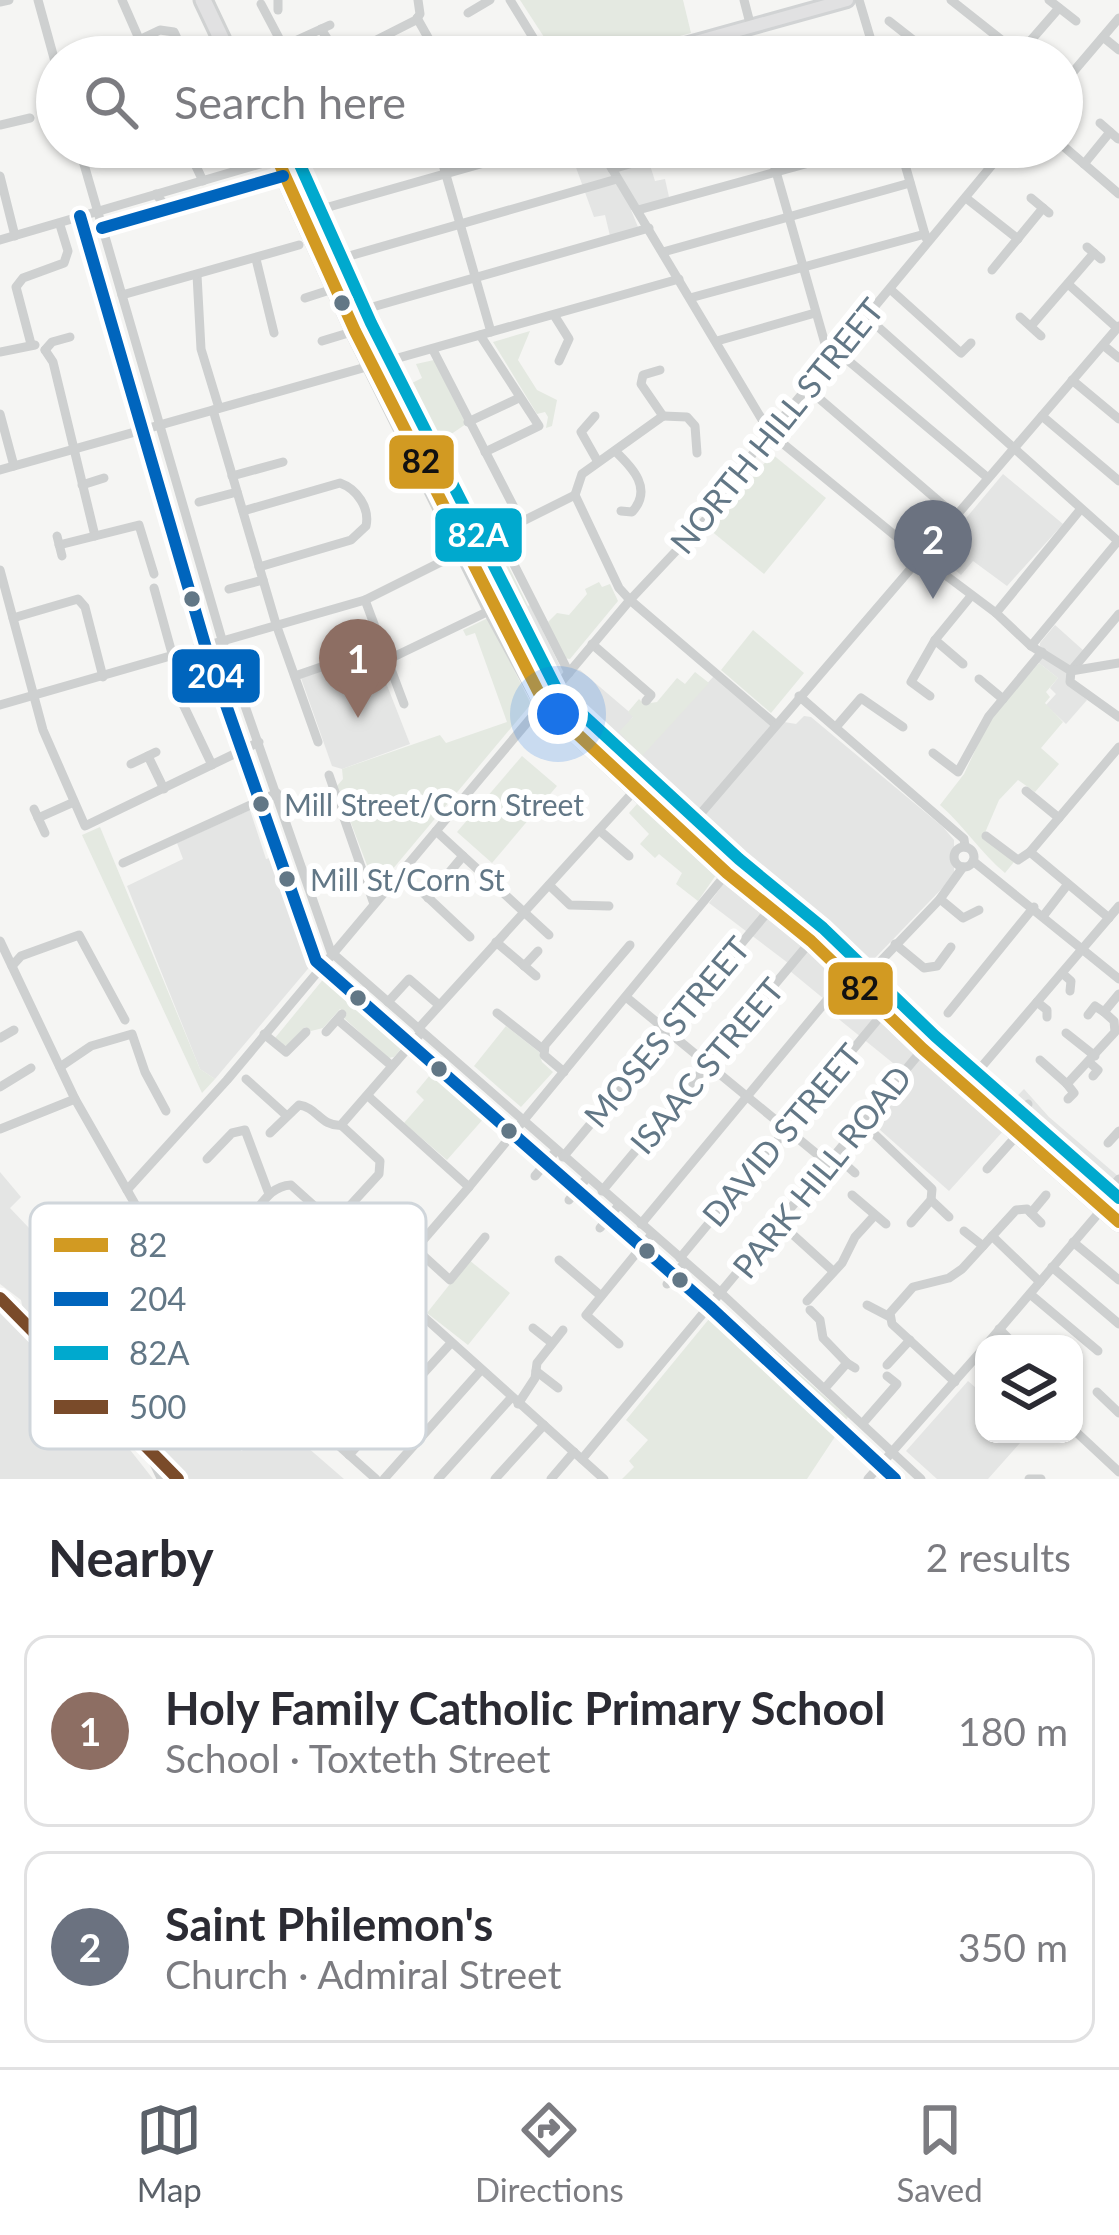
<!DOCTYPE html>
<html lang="en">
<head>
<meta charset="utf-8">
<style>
  body { margin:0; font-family:Lato,sans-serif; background:#f2f2f3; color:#2b2b33 }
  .controls { position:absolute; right:36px; bottom:36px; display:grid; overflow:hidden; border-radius:24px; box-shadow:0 3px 9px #0004 }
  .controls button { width:108px; height:108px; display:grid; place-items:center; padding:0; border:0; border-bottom:3px solid #e1e1e2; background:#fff; color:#2b2b33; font:60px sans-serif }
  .you { position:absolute; left:558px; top:714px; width:42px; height:42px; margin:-30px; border:9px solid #fff; border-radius:50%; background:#1a73e8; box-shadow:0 0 0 18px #1a73e833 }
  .badge { display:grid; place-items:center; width:78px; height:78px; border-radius:50%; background:#5b6169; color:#fff; font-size:39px; font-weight:700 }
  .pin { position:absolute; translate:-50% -99px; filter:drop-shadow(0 3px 6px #0008) }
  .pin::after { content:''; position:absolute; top:63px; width:42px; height:36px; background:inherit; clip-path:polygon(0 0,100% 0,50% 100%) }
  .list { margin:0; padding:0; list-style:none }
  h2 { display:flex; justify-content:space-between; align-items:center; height:156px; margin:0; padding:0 48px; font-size:51px }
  h2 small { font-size:39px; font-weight:400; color:#7c7c81 }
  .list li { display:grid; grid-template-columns:78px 1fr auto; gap:36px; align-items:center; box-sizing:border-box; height:192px; margin:0 24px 24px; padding:0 24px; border:3px solid #e1e1e2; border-radius:24px }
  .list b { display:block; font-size:45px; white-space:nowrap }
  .list p { margin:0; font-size:39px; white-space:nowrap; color:#7c7c81 }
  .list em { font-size:39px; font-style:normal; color:#7c7c81 }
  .icon { flex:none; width:66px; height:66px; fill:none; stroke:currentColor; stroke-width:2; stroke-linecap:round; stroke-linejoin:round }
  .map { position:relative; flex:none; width:1119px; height:1479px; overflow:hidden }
  .search { position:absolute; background:#fff; box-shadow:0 3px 9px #0004; left:36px; right:36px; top:36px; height:132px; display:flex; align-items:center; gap:30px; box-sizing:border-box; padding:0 42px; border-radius:66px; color:#7c7c81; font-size:45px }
  .sheet { height:588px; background:#fff }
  nav { display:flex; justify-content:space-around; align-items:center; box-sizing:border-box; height:168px; border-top:3px solid #e1e1e2; background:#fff; font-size:33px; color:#7c7c81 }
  nav a { display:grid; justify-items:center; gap:6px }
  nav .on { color:#5b6169 }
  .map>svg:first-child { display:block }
  .built { fill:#e4e5e4; fill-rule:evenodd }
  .green { fill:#e4e9e1 }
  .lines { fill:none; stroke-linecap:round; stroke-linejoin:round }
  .secondary-casing { stroke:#d1d3d4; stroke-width:18 }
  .trunk-casing { stroke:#d0d2d2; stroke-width:21 }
  .minor { stroke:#ced0d0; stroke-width:9 }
  .tertiary { stroke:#ced0d0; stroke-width:10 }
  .secondary { stroke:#e1e1e2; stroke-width:12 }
  .trunk { stroke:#e1e1e2; stroke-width:15 }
  .bus-1-casing { stroke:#fff; stroke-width:21 }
  .bus-2-casing { stroke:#fff; stroke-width:21 }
  .bus-3-casing { stroke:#fff; stroke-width:21 }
  .bus-4-casing { stroke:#fff; stroke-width:21 }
  .bus-1 { stroke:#d29a22; stroke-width:12 }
  .bus-2 { stroke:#0065bd; stroke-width:12 }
  .bus-3 { stroke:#00a9ce; stroke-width:12 }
  .bus-4 { stroke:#7a4b2a; stroke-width:12 }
  .bus-dot { fill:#627786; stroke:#fff; stroke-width:4.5 }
  .labels { text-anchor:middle; stroke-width:12; stroke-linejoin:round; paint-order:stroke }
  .bus-label { font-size:30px; fill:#627786; stroke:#fff; text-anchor:start }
  .street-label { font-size:33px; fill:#627786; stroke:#fff }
  .key { fill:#fff; stroke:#d0d6db; stroke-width:3 }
  .key-label { font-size:33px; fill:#627786 }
  .line-badge { stroke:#fff; stroke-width:4.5 }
  .badge-label { font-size:33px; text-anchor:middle; font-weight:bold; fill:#fff }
  .pale-badge-label { font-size:33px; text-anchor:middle; font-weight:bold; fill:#111 }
</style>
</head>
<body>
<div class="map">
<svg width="1119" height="1479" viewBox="0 0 1119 1479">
  <rect width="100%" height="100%" fill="#f5f5f3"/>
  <g class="built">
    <polygon points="560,147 635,147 639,159 649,162 655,181 665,179 669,197 631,210 638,227 610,236 605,215 594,217 574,162 564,164"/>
    <polygon points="1003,474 1063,524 1007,586 973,561 961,575 936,554"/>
    <polygon points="530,605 560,666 580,670 634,716 620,732 631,743 661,733 714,676 767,719 796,724 804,716 811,717 943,827 954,840 954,876 848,986 996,1118 1024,1089 1049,1117 1118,1176 1101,1194 1005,1129 949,1191 871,1122 909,1076 825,1008 824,999 790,971 788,963 709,903 735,869 676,821 553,705 504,617"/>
    <polygon points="1055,625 1084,651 1068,684 1087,700 1066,724 1046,705 1056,694 1050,688 1058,678 1039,663 1040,643"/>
    <polygon points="374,652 410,744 342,769 332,766 301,678"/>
    <polygon points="250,810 266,859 288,853 323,951 215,1079 200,1069 127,886 183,859 177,843"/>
    <path d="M0,1172L21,1197L10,1208L69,1270L117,1310L164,1341L254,1381L291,1417L284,1427L344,1479H186L150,1433L83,1364L72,1360L23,1310L21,1300L0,1284ZM217,1390L263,1415L242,1451L199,1424Z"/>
    <polygon points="0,1311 101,1413 153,1479 0,1479"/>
    <polygon points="968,1381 984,1395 984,1434 1028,1434 988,1479 937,1479 906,1451"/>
  </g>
  <g class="green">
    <polygon points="520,0 683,0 691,33 602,57 557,57"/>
    <polygon points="530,331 518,360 537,390 557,400 552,426 546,428 548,417 545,412 537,414 493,342"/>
    <polygon points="434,360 466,424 441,441 434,438 417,402 419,396 415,387 398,395 396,391 422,378 416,364"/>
    <polygon points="772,454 826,498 764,574 710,530"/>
    <polygon points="494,547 500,561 505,559 528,606 508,616 477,555"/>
    <polygon points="599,582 602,587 610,584 618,601 570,659 564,658 548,622 557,613 569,615 587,594 585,589"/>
    <polygon points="488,618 531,704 376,889 337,786 343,779 342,769 440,735 446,743 507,722 475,633 466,636 463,630"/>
    <polygon points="753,630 804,673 771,713 721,670"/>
    <path d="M1039,663L1058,678L1046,692L1050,697L1045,703L1063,722L1041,748L1059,764L1035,792L1018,780L999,800L984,835L1014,862L1005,873C980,852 964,826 940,805L964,774L991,717Z"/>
    <polygon points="695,672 709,683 642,756 619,732 633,717 628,712 639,699 644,704 657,702 677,678 685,684"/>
    <polygon points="522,756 557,786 492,863 457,832"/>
    <polygon points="637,804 716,875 698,901 676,884 682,873 659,854 655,858 640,844 649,834 629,813"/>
    <polygon points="100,827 200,1069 215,1079 202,1093 82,835"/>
    <polygon points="336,970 405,1032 405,1044 394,1057 388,1058 344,1018 347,1014 340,1009 323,1028 311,1031 305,1027 286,1046 275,1038 330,971"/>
    <polygon points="506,1026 539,1052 542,1062 553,1072 521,1107 474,1066"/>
    <polygon points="440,1063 492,1109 447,1160 404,1123 424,1100 416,1092"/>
    <polygon points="469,1260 510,1293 468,1345 427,1313"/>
    <polygon points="718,1308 725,1308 848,1417 807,1479 622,1479 634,1467 629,1461 648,1440 626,1420"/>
  </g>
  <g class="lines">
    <defs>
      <g id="secondary">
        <polyline points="642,57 847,0"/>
        <polyline points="278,159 320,147"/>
      </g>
      <g id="trunk">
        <polyline points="203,0 230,57"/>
        <polyline points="272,147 355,331 493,609 544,703 727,873 811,941 923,1049 1119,1222"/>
      </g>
    </defs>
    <use href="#secondary" class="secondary-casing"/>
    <use href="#trunk" class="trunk-casing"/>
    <g class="minor">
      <polyline points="38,0 57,69"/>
      <polyline points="122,0 147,57"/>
      <polyline points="278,0 278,10"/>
      <polyline points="510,0 545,57"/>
      <polyline points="744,0 751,27"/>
      <polyline points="859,0 876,57"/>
      <polyline points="951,0 1023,57"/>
      <polyline points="1049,0 1076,21"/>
      <polyline points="0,2 9,0"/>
      <polyline points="261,4 289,57"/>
      <polyline points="468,13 490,0"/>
      <polyline points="417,18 439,57"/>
      <polyline points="889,21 935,57"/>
      <polyline points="321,29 337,54 345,56 416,20 420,14 418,0"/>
      <polyline points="737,30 745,57"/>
      <polyline points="1103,37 1119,50"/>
      <polyline points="383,38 393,57"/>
      <polyline points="139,40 160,30 174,32 181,47"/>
      <polyline points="479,45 486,57"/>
      <polyline points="284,46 330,25"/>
      <polyline points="186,54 187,57"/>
      <polyline points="1019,54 1059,8"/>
      <polyline points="838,57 873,47"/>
      <polyline points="1062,85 1119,18"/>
      <polyline points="1100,123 1118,139"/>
      <polyline points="0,125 30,118"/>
      <polyline points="1062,145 1119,194"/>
      <polyline points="79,147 223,643 331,952 722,1294 921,1479"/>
      <polyline points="187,147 203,181"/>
      <polyline points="438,147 491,332"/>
      <polyline points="599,147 770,433 920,556 996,613 1031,646 1071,671 1070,682 1119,717"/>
      <polyline points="769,147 830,361"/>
      <polyline points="900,147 926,238"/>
      <polyline points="1084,164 1110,132"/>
      <polyline points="612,169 689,147"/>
      <polyline points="0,176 15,236"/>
      <polyline points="156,194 170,212 218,199"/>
      <polyline points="966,198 1018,239"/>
      <polyline points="1031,198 1049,213"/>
      <polyline points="638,210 867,147"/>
      <polyline points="304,214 540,147"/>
      <polyline points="0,240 277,159"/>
      <polyline points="1087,247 1101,259"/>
      <polyline points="663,252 910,183"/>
      <polyline points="256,259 274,333"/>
      <polyline points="325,263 617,179"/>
      <polyline points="992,270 1043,208"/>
      <polyline points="197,275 201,349 219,408"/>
      <polyline points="1068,284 1117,328"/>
      <polyline points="890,289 961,353 971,343"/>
      <polyline points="122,295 299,245"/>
      <polyline points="305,298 336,288"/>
      <polyline points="690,298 925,234"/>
      <polyline points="348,314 649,228"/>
      <polyline points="554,315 569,339 559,361"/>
      <polyline points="867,317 1119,542"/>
      <polyline points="1020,317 1041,336"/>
      <polyline points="1031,326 1094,253"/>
      <polyline points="480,335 539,426 485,452"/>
      <polyline points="322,341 355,331"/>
      <polyline points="717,341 815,313"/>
      <polyline points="31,344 16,287 23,278 64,263 68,251 60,225"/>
      <polyline points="1103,345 1119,358"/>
      <polyline points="45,350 53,362 95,536"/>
      <polyline points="45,350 52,342 70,337"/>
      <polyline points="433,350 521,521"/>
      <polyline points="0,352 35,345"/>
      <polyline points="838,352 988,478"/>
      <polyline points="660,370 643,375 641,384 663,416"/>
      <polyline points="1072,380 1119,419"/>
      <polyline points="807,388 956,516"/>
      <polyline points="213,410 276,624 318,742"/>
      <polyline points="0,414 14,466"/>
      <polyline points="595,416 581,432 598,462"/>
      <polyline points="663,416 582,474 575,495 619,588 630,600 775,724"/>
      <polyline points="663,416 687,417 695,426 697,453"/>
      <polyline points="1042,416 1119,481"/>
      <polyline points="468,422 519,398"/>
      <path d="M615,451C633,468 653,489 632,512L621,511"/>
      <polyline points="0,470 679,279"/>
      <polyline points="232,476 283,462"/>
      <polyline points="82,485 104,478"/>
      <polyline points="199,502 237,492"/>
      <path d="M243,511L340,483C357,489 370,508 366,526L351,540L259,567"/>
      <polyline points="498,533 569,673"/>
      <polyline points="57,536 62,556"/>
      <polyline points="59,545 139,525 154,574"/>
      <polyline points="0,570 43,730 85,826 259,742"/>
      <polyline points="154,588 173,657"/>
      <polyline points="229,589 263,580"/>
      <polyline points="365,600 404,704"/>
      <polyline points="996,613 1080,510"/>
      <polyline points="13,618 78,599 85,607 103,677"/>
      <polyline points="935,640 963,664"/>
      <polyline points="592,644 651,695 646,701"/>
      <polyline points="1031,646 1118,541"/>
      <polyline points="387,660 493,609"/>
      <polyline points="1071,671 1119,614"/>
      <polyline points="1071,671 1119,663"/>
      <polyline points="295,676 382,646"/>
      <polyline points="979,679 1003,699"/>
      <polyline points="799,696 964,839 965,847"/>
      <polyline points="930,696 911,682 935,640 971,596"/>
      <polyline points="181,700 212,765"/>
      <polyline points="0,705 365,600 575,495"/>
      <polyline points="836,727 861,698 903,727"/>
      <polyline points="933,753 958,772 989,716 1042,652"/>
      <polyline points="148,756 164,789"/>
      <polyline points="131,764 156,752"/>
      <polyline points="329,775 374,904"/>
      <polyline points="1026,791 1059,818"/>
      <polyline points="34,809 45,833"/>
      <polyline points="38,818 74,802"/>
      <polyline points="599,830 629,856"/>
      <polyline points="436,831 549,935"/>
      <polyline points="684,833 1119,326"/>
      <polyline points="986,836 1018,860 1030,852 1119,747"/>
      <circle cx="964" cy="857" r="10"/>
      <polyline points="1030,852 1109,918"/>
      <polyline points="973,861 1119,979"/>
      <polyline points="123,863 277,793"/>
      <polyline points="549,885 570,905 609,906"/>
      <polyline points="419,889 470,937"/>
      <polyline points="428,898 463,856"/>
      <polyline points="940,899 963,918 979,910"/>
      <polyline points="1044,915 1068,884"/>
      <polyline points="0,941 75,1099 187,1295 244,1226"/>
      <polyline points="496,942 536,976"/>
      <polyline points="895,944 924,968 937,966 951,947"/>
      <polyline points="12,966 21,956 79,935 125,1020"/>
      <polyline points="524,966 538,951"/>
      <polyline points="1062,973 1071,981 1070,991"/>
      <polyline points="857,986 940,899 963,867"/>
      <polyline points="626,997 829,1164"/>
      <polyline points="388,1002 409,979 439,1005"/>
      <polyline points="1037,1002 1047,1010 1047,1017"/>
      <polyline points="497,1013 544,1050"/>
      <polyline points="948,1013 1034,907"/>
      <polyline points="1088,1015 1095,1006 1104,1012"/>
      <polyline points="338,1020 392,1066"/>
      <polyline points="418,1029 636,789"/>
      <polyline points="326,1032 342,1014"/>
      <polyline points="1066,1033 1095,1056"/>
      <polyline points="264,1034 286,1052 306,1032"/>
      <polyline points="0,1038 14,1030"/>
      <polyline points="1040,1060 1067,1084"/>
      <polyline points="1089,1062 1098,1070 1093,1076"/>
      <polyline points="60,1067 91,1046 132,1034 145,1072 166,1111"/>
      <polyline points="564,1072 544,1055 545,1045 630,945"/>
      <polyline points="246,1079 287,1116"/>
      <polyline points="1067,1084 1115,1032 1114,1021 1104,1012 1119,994"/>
      <polyline points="1067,1084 1074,1093 1068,1099"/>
      <polyline points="966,1085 1119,906"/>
      <polyline points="0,1087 31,1068"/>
      <polyline points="368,1096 469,1187"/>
      <polyline points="1010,1123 1028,1104"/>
      <polyline points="864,1124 932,1189 931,1200 911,1223"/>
      <polyline points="0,1129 75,1099"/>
      <path d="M270,1133L299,1105C317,1107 321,1127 341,1125L422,1032"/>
      <polyline points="1108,1143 1119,1131"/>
      <polyline points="836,1156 855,1173"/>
      <polyline points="563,1157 771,908"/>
      <polyline points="207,1159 232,1133 245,1130 269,1194"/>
      <polyline points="987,1169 1020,1132"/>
      <polyline points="535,1176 556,1151"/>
      <polyline points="127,1190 227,1080 630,600 707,518 754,452 1007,147"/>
      <polyline points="602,1191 811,941"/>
      <polyline points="852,1195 886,1224"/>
      <polyline points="569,1200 587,1178"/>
      <polyline points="931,1200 949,1217"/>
      <polyline points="1098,1203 1119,1179"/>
      <path d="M254,1213C265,1199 273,1186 291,1185L392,1276"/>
      <polyline points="1031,1213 1046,1195"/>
      <polyline points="335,1222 379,1174 380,1161 341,1125"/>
      <polyline points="780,1223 833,1271"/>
      <polyline points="641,1224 847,976"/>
      <polyline points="600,1228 619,1205"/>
      <polyline points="964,1231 983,1246"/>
      <polyline points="992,1236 1040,1282"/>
      <polyline points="1073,1242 1119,1280"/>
      <polyline points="416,1249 450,1280 485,1237"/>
      <polyline points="680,1258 884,1012"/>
      <polyline points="559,1260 601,1296"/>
      <polyline points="263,1264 342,1333"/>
      <polyline points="1052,1267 1119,1324"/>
      <polyline points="386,1283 604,1479"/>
      <polyline points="667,1284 685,1262"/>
      <polyline points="1030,1294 1098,1351"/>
      <polyline points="807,1301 842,1263 855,1237 875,1215"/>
      <polyline points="867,1305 890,1317"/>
      <polyline points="810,1310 820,1320 823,1338 847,1363"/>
      <polyline points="533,1328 552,1343"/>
      <polyline points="999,1329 1014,1344"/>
      <polyline points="619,1344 586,1315 652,1234"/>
      <polyline points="987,1344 1103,1208"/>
      <polyline points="887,1365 910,1340"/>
      <polyline points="536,1371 558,1388"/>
      <polyline points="955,1382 892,1324 890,1313 913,1287 949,1278 962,1269 1016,1210 1027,1209 1041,1223"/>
      <polyline points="825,1388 847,1363 855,1368"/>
      <polyline points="1097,1392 1119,1413"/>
      <polyline points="518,1404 535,1378 537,1363 563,1330"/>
      <polyline points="863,1423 897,1384 887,1376"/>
      <polyline points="318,1427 421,1315"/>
      <polyline points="1074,1430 1119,1472"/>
      <polyline points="349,1455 451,1343"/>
      <polyline points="582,1459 923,1049"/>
      <polyline points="376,1479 300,1411 292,1399 292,1392 469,1187 727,873"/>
      <polyline points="384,1479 481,1370"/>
      <polyline points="438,1479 511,1398"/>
      <polyline points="495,1479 544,1425"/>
      <polyline points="551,1479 574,1452"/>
      <polyline points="868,1479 984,1348"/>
      <polyline points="1029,1479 1041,1479"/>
    </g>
    <g class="tertiary">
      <polyline points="0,1298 178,1479"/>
      <polyline points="151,1456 162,1479"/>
    </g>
    <use href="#secondary" class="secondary"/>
    <use href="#trunk" class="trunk"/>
    <defs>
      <polyline id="bus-1" points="272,147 355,331 544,703 727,873 811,941 923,1049 1119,1222"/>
      <g id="bus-2">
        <polyline points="80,216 206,648 316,961 710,1307 895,1479"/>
        <polyline points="102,228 283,176"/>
      </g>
      <polyline id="bus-3" points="292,147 371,323 558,692 739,859 823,928 935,1036 1119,1198"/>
      <polyline id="bus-4" points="0,1298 178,1479"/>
    </defs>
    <use href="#bus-1" class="bus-1-casing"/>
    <use href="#bus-2" class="bus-2-casing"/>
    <use href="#bus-3" class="bus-3-casing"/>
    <use href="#bus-4" class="bus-4-casing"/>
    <use href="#bus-1" class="bus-1"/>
    <use href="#bus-2" class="bus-2"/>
    <use href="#bus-3" class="bus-3"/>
    <use href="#bus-4" class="bus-4"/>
  </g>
  <g class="bus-dot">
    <circle cx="342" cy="303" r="10"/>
    <circle cx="192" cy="599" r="10"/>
    <circle cx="261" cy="804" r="10"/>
    <circle cx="287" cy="879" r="10"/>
    <circle cx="358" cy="998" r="10"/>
    <circle cx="439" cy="1069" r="10"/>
    <circle cx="509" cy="1131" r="10"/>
    <circle cx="647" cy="1251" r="10"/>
    <circle cx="680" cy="1280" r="10"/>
  </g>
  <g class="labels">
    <g class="bus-label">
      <text x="284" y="816">Mill Street/Corn Street</text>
      <text x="310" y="891">Mill St/Corn St</text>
    </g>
    <g class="street-label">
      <text transform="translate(777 426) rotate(-51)" y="12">NORTH HILL STREET</text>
      <text transform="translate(667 1032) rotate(-50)" y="12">MOSES STREET</text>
      <text transform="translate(707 1066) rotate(-50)" y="12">ISAAC STREET</text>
      <text transform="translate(782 1135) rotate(-50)" y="12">DAVID STREET</text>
      <text transform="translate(822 1172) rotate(-51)" y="12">PARK HILL ROAD</text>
    </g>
  </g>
  <rect x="30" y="1203" width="396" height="246" rx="18" class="key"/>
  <rect x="54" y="1238" width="54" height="14" fill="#d29a22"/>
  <rect x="54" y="1292" width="54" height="14" fill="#0065bd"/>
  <rect x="54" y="1346" width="54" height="14" fill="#00a9ce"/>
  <rect x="54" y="1400" width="54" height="14" fill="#7a4b2a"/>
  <g class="key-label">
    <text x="129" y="1257">82</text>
    <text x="129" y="1311">204</text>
    <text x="129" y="1365">82A</text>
    <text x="129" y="1419">500</text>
  </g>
  <g class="line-badge">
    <rect x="387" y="433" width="69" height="58" rx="12" fill="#d29a22"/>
    <rect x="433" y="506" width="91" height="58" rx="12" fill="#00a9ce"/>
    <rect x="170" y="647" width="92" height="58" rx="12" fill="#0065bd"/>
    <rect x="826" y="960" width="69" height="57" rx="12" fill="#d29a22"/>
  </g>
  <g class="badge-label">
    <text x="478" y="547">82A</text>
    <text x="216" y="688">204</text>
  </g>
  <g class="pale-badge-label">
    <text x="421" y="473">82</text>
    <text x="860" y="1000">82</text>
  </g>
</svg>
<div class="controls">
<button><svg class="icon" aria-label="layers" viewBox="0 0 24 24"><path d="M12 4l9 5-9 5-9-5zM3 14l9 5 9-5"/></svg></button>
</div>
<div class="you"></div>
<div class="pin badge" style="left:358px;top:718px;background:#8d6e63">1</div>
<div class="pin badge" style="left:933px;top:599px;background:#6b7280">2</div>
<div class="search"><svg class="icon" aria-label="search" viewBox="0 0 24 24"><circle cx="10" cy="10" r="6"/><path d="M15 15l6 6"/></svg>Search here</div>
</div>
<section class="sheet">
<h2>Nearby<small>2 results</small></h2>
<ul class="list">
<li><span class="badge" style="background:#8d6e63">1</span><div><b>Holy Family Catholic Primary School</b><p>School · Toxteth Street</p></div><em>180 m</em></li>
<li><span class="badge" style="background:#6b7280">2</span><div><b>Saint Philemon's</b><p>Church · Admiral Street</p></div><em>350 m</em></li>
</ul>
</section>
<nav>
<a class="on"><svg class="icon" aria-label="map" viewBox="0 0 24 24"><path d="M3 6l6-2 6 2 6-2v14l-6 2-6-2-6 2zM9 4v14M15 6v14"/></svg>Map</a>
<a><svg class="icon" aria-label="directions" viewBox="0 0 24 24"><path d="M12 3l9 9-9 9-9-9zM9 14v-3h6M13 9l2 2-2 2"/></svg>Directions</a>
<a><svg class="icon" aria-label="saved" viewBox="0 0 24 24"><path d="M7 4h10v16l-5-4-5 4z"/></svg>Saved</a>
</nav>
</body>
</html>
